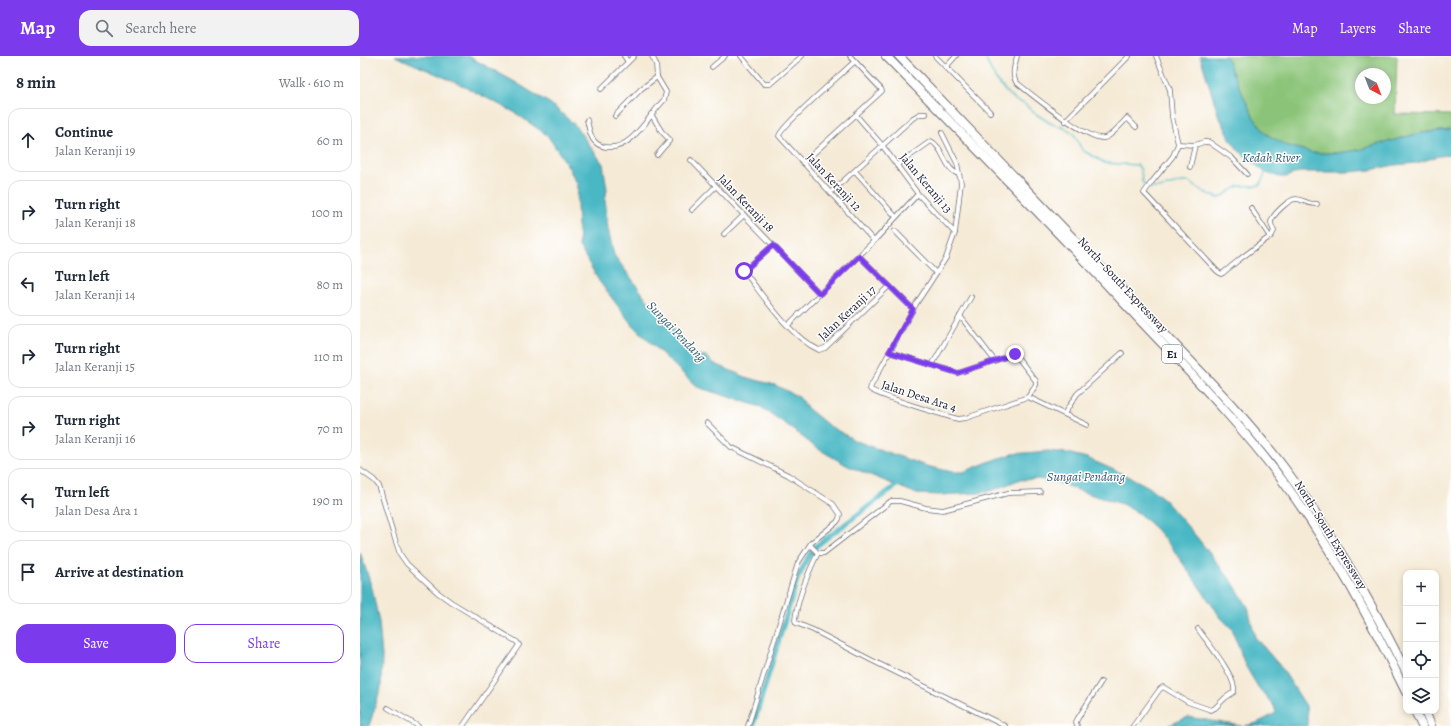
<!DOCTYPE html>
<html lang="en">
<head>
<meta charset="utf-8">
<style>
  body { margin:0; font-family:Alegreya,serif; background:#f2f2f3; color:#1f2937 }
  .controls { position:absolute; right:12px; bottom:12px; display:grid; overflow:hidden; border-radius:8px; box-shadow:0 2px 6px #0003 }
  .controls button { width:36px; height:36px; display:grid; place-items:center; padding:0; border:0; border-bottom:1px solid #e0e1e3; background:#fff; color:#1f2937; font:20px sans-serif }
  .compass { position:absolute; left:995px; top:12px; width:36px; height:36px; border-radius:50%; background:#fff; box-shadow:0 2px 6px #0003; rotate:138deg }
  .stop { position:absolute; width:12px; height:12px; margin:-9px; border:3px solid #7c3aed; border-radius:50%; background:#fff }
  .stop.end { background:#7c3aed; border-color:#fff; box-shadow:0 1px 4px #0008 }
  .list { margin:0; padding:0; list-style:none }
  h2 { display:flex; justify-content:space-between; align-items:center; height:52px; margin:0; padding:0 16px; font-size:17px }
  h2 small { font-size:13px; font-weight:400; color:#747a83 }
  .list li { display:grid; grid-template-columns:26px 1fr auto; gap:12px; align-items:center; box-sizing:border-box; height:64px; margin:0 8px 8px; padding:0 8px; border:1px solid #e0e1e3; border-radius:12px }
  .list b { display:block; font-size:15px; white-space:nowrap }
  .list p { margin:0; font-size:13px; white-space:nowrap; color:#747a83 }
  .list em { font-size:13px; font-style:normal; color:#747a83 }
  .actions { display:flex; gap:8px; padding:12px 16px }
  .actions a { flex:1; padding:9px 0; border:1px solid #7c3aed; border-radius:12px; text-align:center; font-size:14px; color:#7c3aed }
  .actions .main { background:#7c3aed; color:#fff }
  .icon { flex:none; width:22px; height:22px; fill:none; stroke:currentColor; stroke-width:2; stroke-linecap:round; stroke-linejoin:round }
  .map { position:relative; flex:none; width:1091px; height:670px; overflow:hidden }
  header { display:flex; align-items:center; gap:24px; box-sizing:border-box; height:56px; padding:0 20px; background:#7c3aed; color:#fff }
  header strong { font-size:19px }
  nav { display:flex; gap:22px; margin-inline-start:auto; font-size:14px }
  .search { width:280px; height:36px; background:#f2f2f3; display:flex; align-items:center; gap:10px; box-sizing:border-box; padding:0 14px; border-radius:12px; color:#747a83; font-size:15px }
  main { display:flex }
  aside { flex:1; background:#fff }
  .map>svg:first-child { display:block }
  .green { fill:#8bc478; stroke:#56735a; fill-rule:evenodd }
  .water { fill:#4ab8c4; stroke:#366d80 }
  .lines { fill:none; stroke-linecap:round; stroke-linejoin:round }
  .stream { stroke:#4ab8c4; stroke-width:1.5 }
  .canal { stroke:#4ab8c4; stroke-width:5 }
  .street-casing { stroke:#6c6871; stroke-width:5.5 }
  .highway-casing { stroke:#6c6871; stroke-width:10 }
  .street { stroke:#fff; stroke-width:4 }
  .highway { stroke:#fff; stroke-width:8 }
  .route { stroke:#7c3aed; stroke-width:5 }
  .labels { text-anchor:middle; stroke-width:3; stroke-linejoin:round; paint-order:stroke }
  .shield { fill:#fff; stroke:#646476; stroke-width:1 }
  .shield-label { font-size:11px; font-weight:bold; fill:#22223b }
  .street-label { font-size:12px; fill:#22223b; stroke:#fff }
  .water-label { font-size:13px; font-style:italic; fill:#325e72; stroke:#fff }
</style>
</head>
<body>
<header>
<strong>Map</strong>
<div class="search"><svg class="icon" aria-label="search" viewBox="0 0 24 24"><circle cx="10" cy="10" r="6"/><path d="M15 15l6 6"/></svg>Search here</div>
<nav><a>Map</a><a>Layers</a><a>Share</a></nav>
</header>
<main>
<aside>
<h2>8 min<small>Walk · 610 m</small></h2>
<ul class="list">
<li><svg class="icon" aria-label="ahead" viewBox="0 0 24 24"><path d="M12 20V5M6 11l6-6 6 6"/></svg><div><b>Continue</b><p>Jalan Keranji 19</p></div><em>60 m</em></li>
<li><svg class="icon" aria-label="right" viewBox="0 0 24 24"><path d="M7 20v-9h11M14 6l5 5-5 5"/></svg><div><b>Turn right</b><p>Jalan Keranji 18</p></div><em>100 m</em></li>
<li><svg class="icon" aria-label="left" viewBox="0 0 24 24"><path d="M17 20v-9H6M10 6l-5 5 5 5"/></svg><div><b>Turn left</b><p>Jalan Keranji 14</p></div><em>80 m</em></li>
<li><svg class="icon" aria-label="right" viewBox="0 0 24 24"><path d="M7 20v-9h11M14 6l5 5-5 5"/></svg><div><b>Turn right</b><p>Jalan Keranji 15</p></div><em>110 m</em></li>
<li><svg class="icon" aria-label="right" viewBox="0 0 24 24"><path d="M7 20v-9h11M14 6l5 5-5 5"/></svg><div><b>Turn right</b><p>Jalan Keranji 16</p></div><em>70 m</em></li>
<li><svg class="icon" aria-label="left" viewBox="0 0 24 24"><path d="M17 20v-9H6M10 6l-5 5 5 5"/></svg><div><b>Turn left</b><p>Jalan Desa Ara 1</p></div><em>190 m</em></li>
<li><svg class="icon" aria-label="arrive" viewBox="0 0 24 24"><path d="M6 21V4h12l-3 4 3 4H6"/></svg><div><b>Arrive at destination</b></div></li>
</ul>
<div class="actions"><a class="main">Save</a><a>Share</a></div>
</aside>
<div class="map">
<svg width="1091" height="670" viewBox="0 0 1091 670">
  <rect width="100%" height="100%" fill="#fff"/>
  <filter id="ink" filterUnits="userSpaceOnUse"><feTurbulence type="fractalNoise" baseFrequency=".025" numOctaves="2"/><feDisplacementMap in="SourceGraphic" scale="8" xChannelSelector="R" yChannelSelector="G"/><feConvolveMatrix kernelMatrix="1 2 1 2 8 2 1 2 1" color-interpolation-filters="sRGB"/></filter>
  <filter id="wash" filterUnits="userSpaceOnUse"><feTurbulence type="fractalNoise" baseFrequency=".012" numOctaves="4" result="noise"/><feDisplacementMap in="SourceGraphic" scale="16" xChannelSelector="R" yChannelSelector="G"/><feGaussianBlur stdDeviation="0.9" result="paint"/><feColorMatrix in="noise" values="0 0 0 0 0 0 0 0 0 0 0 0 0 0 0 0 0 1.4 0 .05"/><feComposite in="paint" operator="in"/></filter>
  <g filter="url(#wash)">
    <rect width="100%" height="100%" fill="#f5ead6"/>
    <path class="green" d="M866,0H1037L1035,58L1091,59V74L1060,77L998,94L977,97H953L926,89L906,78L894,62L872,16ZM1001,18H1025V42H1001Z"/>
    <g class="water">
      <polygon points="35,0 108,0 155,26 191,48 215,69 243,108 247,133 245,145 248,173 254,199 291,249 310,269 334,299 346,300 355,308 388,322 415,329 439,341 446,351 468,369 496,385 566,410 593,416 603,416 636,403 653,398 688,395 707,397 727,402 772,422 789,431 802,441 836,480 873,527 888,551 895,581 921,611 946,650 948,670 884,670 897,667 916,657 914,650 898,631 885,609 872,573 861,562 815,496 796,473 778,457 762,448 723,436 699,427 679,423 658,424 634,434 619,437 579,439 557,438 488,410 455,391 430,371 401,351 337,331 273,270 239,225 219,190 217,149 218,129 206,107 187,79 154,56 95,26"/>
      <polygon points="840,0 866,0 872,16 894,62 906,78 926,89 953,97 977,97 998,94 1060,77 1091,74 1091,99 1079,100 1057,107 1035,109 1010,114 990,116 939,116 926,121 920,121 906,117 878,94 871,84 858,58"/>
      <polygon points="0,496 12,532 19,566 22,600 21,632 9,670 0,670"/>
      <polygon points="828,661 882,670 807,670"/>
    </g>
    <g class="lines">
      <path class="stream" d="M624,0L636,24L648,38L658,46L663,47L676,58L690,67L707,73L714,78L722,94L745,107L777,109L781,114L782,125L785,129L790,132H799L822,126H829L844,136L859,142C866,139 873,132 880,130C886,129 893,131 900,129L906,115"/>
      <polyline class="canal" points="393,670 437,524 447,503 455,491 542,425"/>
    </g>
  </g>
  <g filter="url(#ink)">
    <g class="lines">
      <defs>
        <g id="street">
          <polyline points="264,0 268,6"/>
          <polyline points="381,0 404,28 410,28 442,0"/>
          <polyline points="575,0 630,56"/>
          <path d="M657,0C655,9 651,18 656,26C671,38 728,85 744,82C751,81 762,67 767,62L776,71"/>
          <path d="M796,0L810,34L812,61L818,88L813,100L791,127L784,137L857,215L861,218L863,217L880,203L912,179L914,175C913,173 911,169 911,166C912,159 929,143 936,143C943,143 947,149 957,148"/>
          <path d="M495,5C484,16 420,71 419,80L514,185"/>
          <polyline points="352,11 365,0"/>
          <polyline points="586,11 596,0"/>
          <polyline points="241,33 274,0"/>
          <polyline points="291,58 302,76 310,84 297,99"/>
          <polyline points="496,59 522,89 558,138 595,177"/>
          <polyline points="255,60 281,33 297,21"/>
          <path d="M227,64C230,77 231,89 246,91C272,95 288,60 304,44L306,36L297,21L296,8L292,0"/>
          <polyline points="705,65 769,0"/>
          <path d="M582,77L597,107L601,127L595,177L586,202L556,248L511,330L510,333C516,339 586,360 598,363L606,362L668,341"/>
          <polyline points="818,88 835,89 844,86 849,86 872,102 887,118"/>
          <polyline points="331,104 460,238"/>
          <polyline points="443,107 522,35 521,33 490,0"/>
          <path d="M537,109L571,85C584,91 584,114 599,118"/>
          <polyline points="830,111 835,89"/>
          <polyline points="495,115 536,161"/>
          <polyline points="471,136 553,62 560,58 566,58"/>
          <polyline points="891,152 910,181"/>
          <polyline points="332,154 356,130"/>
          <polyline points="535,175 576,217"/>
          <polyline points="364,178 384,159"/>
          <path d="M413,189L384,215C404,241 429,280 459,294L465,292L529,230"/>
          <polyline points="499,200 553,253"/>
          <polyline points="600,260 635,305"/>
          <polyline points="428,269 514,185 558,138"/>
          <polyline points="529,296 598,317 655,298 676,325 676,329 668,341"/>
          <polyline points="572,309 611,241"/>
          <polyline points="668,341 727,369"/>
          <polyline points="704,358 717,338 762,297"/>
          <polyline points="347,367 371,391 428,419 473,448 480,458 479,463 477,466 451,487 438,507 388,670"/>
          <polyline points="0,414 14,424 19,430 33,477 40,498 47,508 77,536 91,546 157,586 159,589 103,670"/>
          <polyline points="450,489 458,497 464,497 531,445 540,445 566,452 583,454 648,437 680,436"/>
          <path d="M458,497C447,519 438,540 435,564L436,567L453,574L511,604L645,670"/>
          <polyline points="28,652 58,670"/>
          <polyline points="717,670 716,666 718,662 741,626"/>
          <path d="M773,670L800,633L803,631L828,646L851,654L855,652L865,642L874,636C877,621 847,586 838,573"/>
        </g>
        <g id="highway">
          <path d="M526,0C606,82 687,164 765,248C820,307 877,363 925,428C972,492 1011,564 1046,636"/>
          <path d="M539,0C623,88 708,176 792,265C837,312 883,358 922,409C970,473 1010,544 1046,616"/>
          <polyline points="1055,655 1062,670"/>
          <polyline points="1065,655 1071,670"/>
        </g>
      </defs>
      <use href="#street" class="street-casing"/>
      <use href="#highway" class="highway-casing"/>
      <use href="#street" class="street"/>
      <use href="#highway" class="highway"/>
    </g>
  </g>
  <g class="lines" filter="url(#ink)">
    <polyline class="route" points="384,215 413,189 460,238 499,200 553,253 529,296 598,317 655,298"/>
  </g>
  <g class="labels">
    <rect class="shield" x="802" y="289" width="20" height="18" rx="3"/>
    <g class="shield-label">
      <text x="812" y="302">E1</text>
    </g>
    <g class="street-label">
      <text transform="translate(474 126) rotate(47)" y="4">Jalan Keranji 12</text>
      <text transform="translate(566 127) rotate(50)" y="4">Jalan Keranji 13</text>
      <text transform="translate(386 147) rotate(46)" y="4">Jalan Keranji 18</text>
      <text transform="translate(763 229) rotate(47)" y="4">North–South Expressway</text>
      <text transform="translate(487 257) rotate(-43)" y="4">Jalan Keranji 17</text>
      <text transform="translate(559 340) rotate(18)" y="4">Jalan Desa Ara 4</text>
      <text transform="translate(971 479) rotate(58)" y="4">North–South Expressway</text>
    </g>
    <g class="water-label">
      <text x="911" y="106">Kedah River</text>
      <text transform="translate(317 275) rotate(46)" y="5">Sungai Pendang</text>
      <text x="726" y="425">Sungai Pendang</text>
    </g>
  </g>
</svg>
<div class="controls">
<button>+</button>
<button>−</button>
<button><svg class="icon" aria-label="locate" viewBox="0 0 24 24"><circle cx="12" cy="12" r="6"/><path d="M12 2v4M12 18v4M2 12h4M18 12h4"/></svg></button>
<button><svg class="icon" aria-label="layers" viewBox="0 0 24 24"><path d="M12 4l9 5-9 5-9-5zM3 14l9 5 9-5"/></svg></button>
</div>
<svg class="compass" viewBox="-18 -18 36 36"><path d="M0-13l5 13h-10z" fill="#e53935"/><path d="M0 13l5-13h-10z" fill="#747a83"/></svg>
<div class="stop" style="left:384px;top:215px"></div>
<div class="stop end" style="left:655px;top:298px"></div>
</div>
</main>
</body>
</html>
